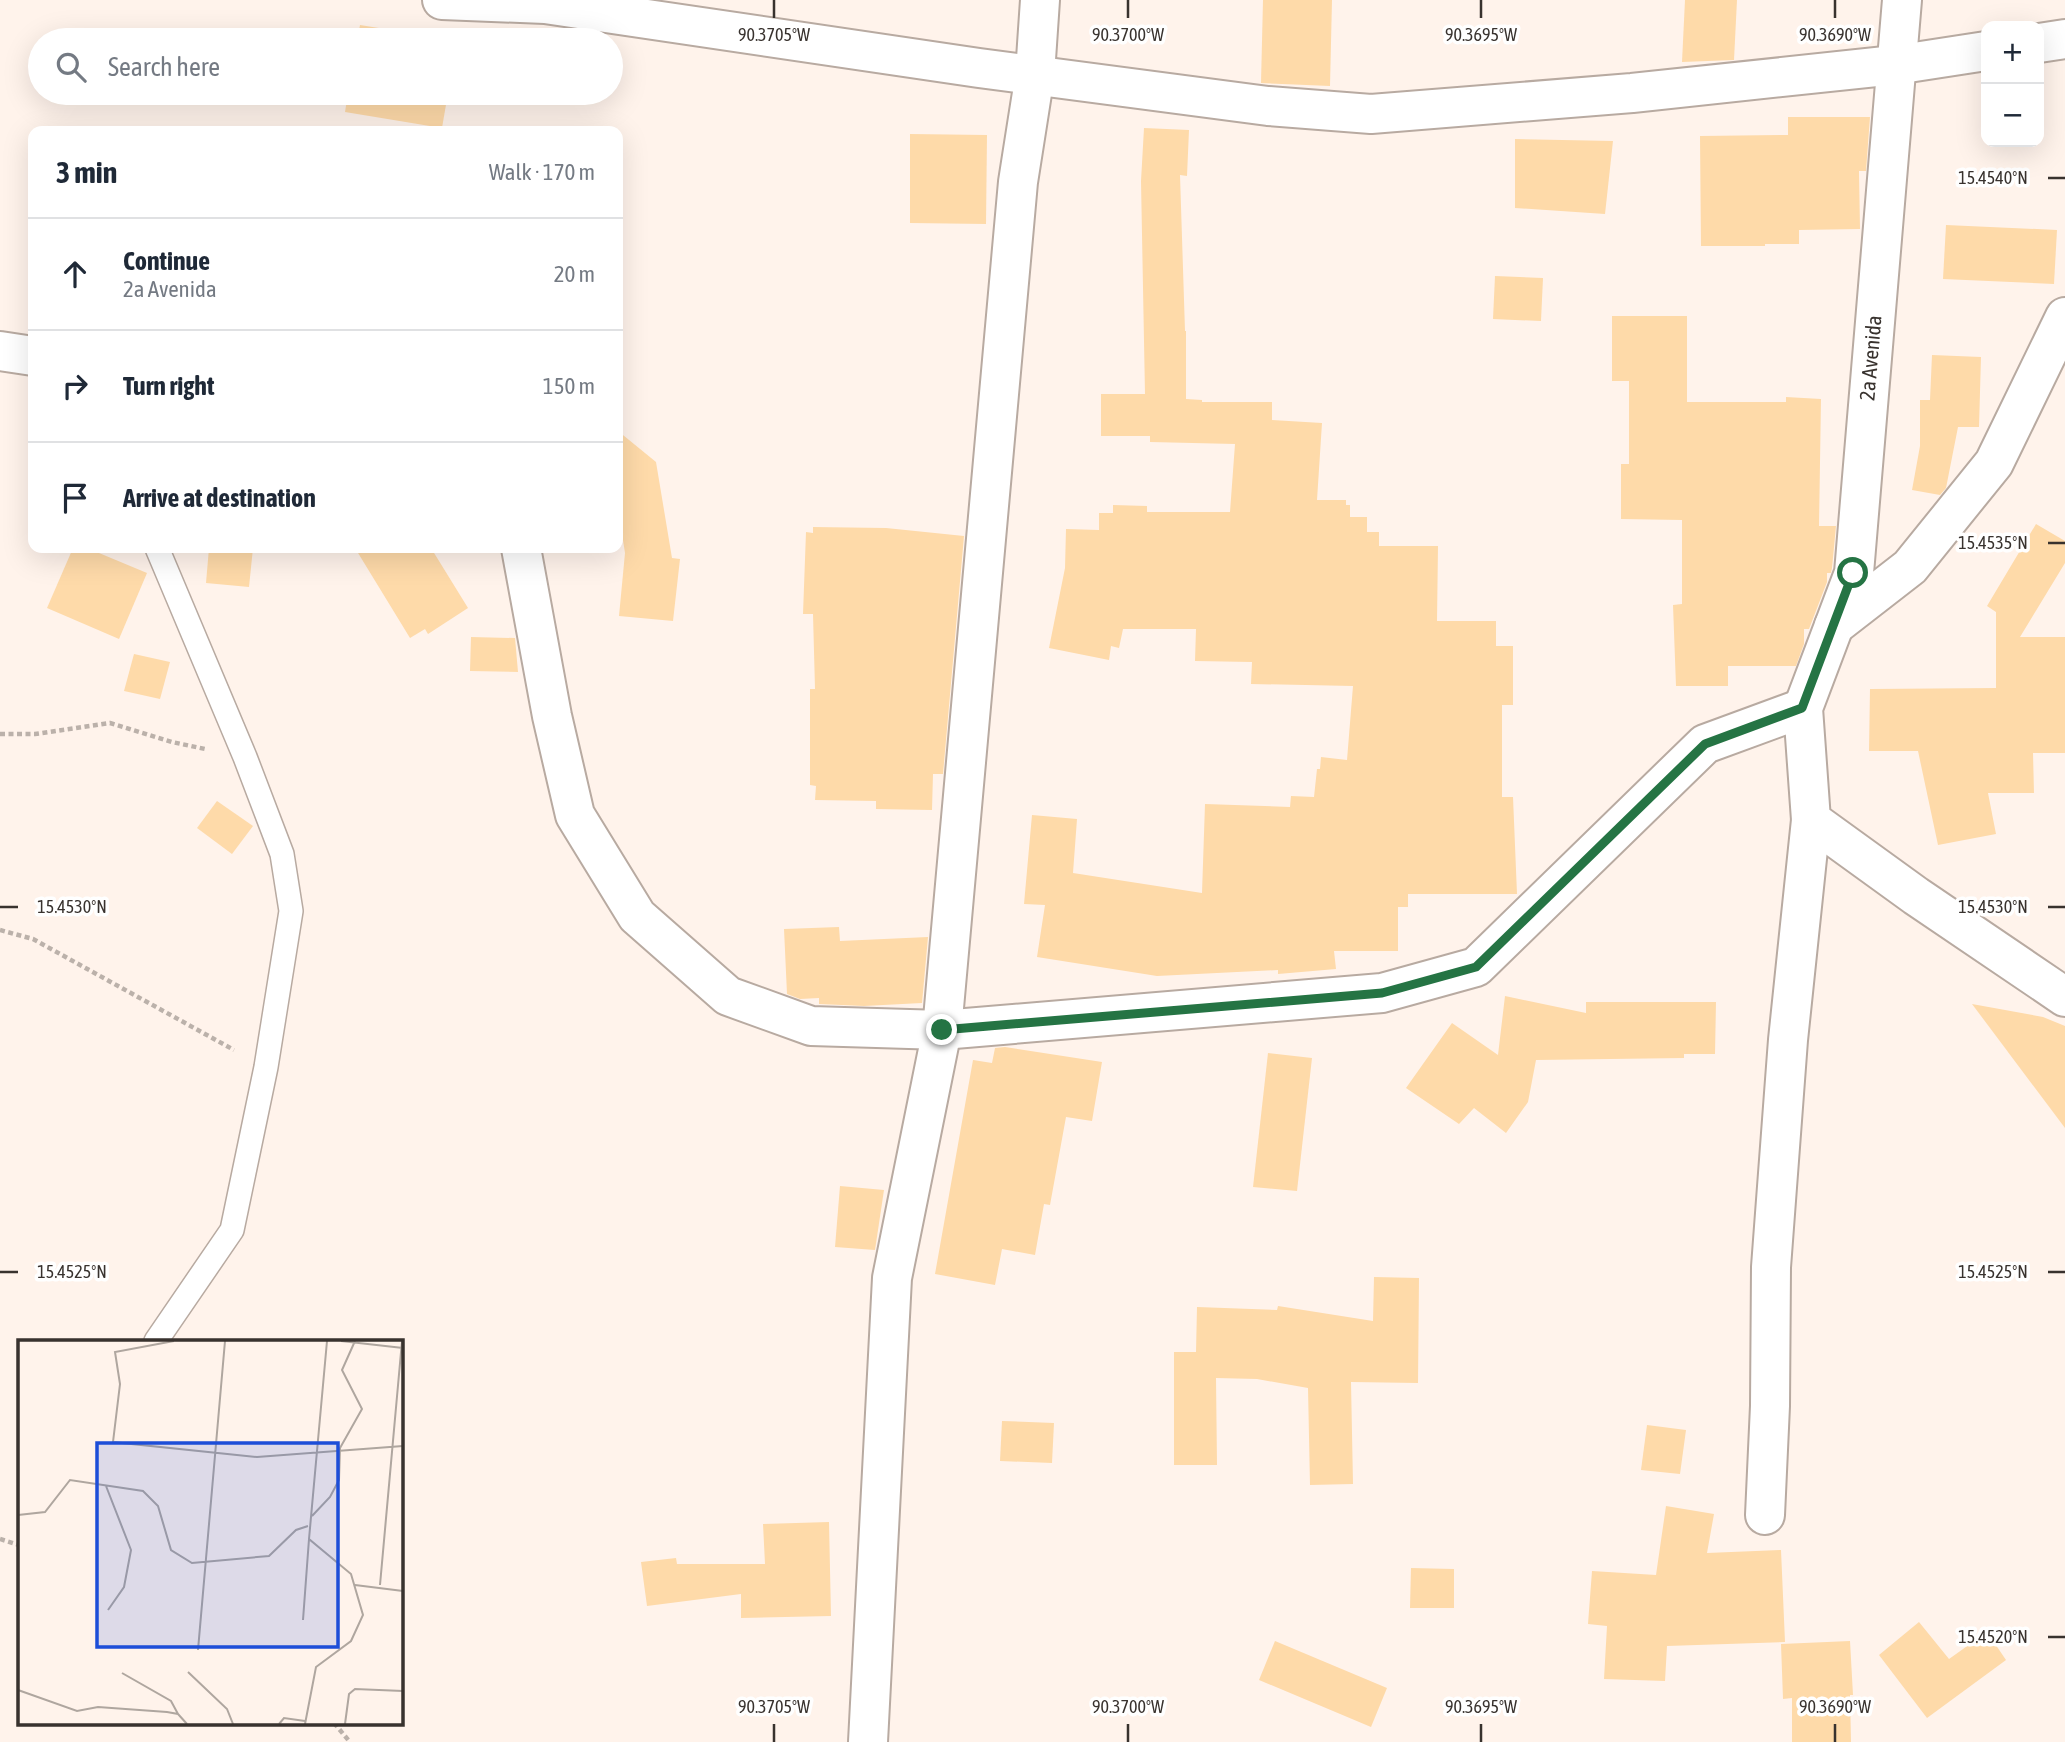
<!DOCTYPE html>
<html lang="en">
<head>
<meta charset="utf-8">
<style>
  body { margin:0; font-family:"Asap Condensed",sans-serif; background:#f6f6f7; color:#1f2937 }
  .controls { position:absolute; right:21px; top:21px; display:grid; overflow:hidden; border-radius:14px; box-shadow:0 7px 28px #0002 }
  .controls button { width:63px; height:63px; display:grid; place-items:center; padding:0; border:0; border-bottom:2px solid #e0e1e3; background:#fff; color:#1f2937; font:35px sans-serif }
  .stop { position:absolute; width:21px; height:21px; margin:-16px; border:5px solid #257444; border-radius:50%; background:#fff }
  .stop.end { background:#257444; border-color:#fff; box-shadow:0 2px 7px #0008 }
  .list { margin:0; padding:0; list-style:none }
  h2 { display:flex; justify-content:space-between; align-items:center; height:91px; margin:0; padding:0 28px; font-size:30px }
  h2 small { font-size:23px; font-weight:400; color:#747a83 }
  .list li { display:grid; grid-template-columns:46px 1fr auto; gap:21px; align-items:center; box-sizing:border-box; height:112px; padding:0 28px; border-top:2px solid #e0e1e3 }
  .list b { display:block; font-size:26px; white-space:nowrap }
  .list p { margin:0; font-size:23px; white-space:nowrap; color:#747a83 }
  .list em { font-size:23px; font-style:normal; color:#747a83 }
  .icon { flex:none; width:38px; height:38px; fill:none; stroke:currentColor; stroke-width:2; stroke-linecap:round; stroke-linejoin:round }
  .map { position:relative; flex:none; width:2065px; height:1742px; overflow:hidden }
  .search { position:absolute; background:#fff; box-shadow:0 7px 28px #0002; left:28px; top:28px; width:595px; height:77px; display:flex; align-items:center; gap:18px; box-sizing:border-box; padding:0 24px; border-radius:38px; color:#747a83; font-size:26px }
  .panel { position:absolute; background:#fff; box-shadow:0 7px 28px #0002; left:28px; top:126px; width:595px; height:427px; border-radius:14px }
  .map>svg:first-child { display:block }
  .building { fill:#fedaa9 }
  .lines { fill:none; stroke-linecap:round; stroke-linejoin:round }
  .service-casing { stroke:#b8aaa1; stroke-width:26 }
  .minor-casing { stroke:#b8aaa1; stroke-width:42 }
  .path { stroke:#bbb1aa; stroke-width:4.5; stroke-dasharray:5 3.5; stroke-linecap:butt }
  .service { stroke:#fff; stroke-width:23 }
  .minor { stroke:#fff; stroke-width:38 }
  .route { stroke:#257444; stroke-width:9 }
  .ticks { fill:none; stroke:#38322e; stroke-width:2.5 }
  .labels { text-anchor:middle; stroke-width:7; stroke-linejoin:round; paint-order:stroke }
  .street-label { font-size:21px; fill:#38322e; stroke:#fff }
  .inset-road { fill:none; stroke:#afa69f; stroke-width:2 }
  .view { fill:#1d4ed8; fill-opacity:0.15; stroke:#1d4ed8; stroke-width:3.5 }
  .inset-edge { fill:none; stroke:#38322e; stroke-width:3.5 }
  .ticks-label { font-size:18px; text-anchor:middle; fill:#38322e; stroke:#fff; stroke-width:7; stroke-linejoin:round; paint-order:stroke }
</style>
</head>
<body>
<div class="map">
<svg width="2065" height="1742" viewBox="0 0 2065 1742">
  <rect width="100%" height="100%" fill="#fff3eb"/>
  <g class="building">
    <polygon points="1263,0 1332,0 1330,86 1261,83"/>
    <polygon points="1685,0 1737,0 1734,60 1682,62"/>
    <polygon points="360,25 454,40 357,40"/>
    <polygon points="348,93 448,93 442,128 345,112"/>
    <polygon points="1788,117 1870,117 1866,171 1859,171 1860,229 1799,230 1799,244 1765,244 1765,246 1701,246 1700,136 1788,135"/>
    <polygon points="1144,128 1189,130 1187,176 1180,175 1185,331 1186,331 1186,399 1202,400 1202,402 1272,402 1272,420 1322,423 1317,500 1346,500 1346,505 1350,505 1350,517 1367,517 1367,532 1379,532 1379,546 1438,546 1437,621 1496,621 1496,646 1513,646 1513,705 1502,705 1502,797 1513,797 1517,894 1408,894 1408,907 1398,907 1398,951 1334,951 1336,969 1278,974 1278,970 1157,976 1037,957 1045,905 1024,904 1032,815 1077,819 1073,873 1202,893 1205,804 1290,807 1291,796 1314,797 1317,769 1320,769 1321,757 1347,760 1353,686 1251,684 1252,662 1195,661 1196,629 1123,629 1119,648 1111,646 1109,660 1049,648 1065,568 1066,529 1099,530 1099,513 1113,513 1113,505 1147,506 1147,512 1230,512 1235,444 1150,442 1150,436 1101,436 1101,394 1145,394 1141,181"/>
    <polygon points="910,134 987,135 986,224 910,223"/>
    <polygon points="1515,139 1613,141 1605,214 1515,208"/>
    <polygon points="1946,225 2057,230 2054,284 1943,279"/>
    <polygon points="1495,276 1543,278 1541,321 1493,319"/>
    <polygon points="1612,316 1687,316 1687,402 1786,402 1786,397 1821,399 1819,526 1836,526 1832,568 1831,573 1827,573 1827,582 1809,629 1804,629 1804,644 1796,666 1728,666 1728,686 1676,686 1673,605 1682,604 1682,520 1621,519 1621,464 1629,464 1629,381 1612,381"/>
    <polygon points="1932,355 1981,357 1979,427 1958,427 1946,488 1940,495 1912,490 1920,446 1920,400 1930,400"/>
    <polygon points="618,431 656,462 672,558 680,559 673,621 619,616 625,553 618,509"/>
    <polygon points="2036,524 2065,541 2065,563 2020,637 2065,637 2065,753 2033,753 2034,793 1988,793 1996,834 1938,845 1918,751 1869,751 1870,689 1996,688 1996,612 1987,606"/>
    <polygon points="813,527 886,528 964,536 943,774 933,774 932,810 876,809 876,801 815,800 816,786 810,785 810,689 815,689 813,614 803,614 806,532 813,533"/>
    <polygon points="73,548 87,548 147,573 119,639 47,608"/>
    <polygon points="209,548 253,548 249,587 206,583"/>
    <polygon points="355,548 431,548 468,608 428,634 425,629 410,638"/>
    <polygon points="471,637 515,638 518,672 470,671"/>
    <polygon points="134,654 170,662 160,699 124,691"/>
    <polygon points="217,801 253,826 232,854 197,828"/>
    <polygon points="839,927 840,941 928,937 922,1003 864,1006 819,1004 819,998 800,999 787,994 784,929"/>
    <polygon points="1505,996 1586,1013 1586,1002 1716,1002 1715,1054 1684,1054 1684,1058 1536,1060 1528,1102 1506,1133 1474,1108 1459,1124 1406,1088 1452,1023 1498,1055"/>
    <polygon points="1972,1004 2043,1017 2065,1026 2065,1128"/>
    <polygon points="1005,1047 1102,1062 1092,1121 1066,1117 1050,1205 1044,1204 1035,1255 1002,1249 995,1285 935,1274 973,1060 992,1063 995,1048"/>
    <polygon points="1268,1053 1312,1058 1297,1191 1253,1187"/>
    <polygon points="840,1186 884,1190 875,1250 835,1247"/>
    <polygon points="1374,1277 1419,1278 1418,1383 1351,1382 1353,1484 1310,1485 1308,1388 1257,1379 1216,1378 1217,1465 1174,1465 1174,1352 1196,1352 1197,1307 1277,1310 1278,1306 1373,1321"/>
    <polygon points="1002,1421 1054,1423 1052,1463 1000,1461"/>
    <polygon points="1647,1425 1686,1430 1680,1474 1641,1470"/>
    <polygon points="1666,1506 1714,1514 1707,1553 1781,1550 1785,1642 1667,1646 1665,1681 1604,1679 1607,1626 1588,1624 1592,1571 1656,1575"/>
    <polygon points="829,1522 831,1616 741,1618 741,1594 647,1606 641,1562 676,1558 677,1564 765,1564 763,1524"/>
    <polygon points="1411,1568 1454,1569 1454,1608 1410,1608"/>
    <polygon points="1919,1622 1949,1659 1987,1632 2006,1660 1927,1718 1879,1655"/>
    <polygon points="1275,1641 1387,1688 1371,1727 1259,1680"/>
    <polygon points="1850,1641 1853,1695 1850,1695 1851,1742 1792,1742 1792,1698 1783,1699 1781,1644"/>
  </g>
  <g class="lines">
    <defs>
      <polyline id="service" points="156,1341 232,1230 266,1067 291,911 282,854 245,757 157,548"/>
      <g id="minor">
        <polyline points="442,0 545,4 979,68 1268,106 1371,114 1632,93 1895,65 1986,51"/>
        <polyline points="1902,0 1854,573 1803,708 1811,820 1916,896 2065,997"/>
        <polyline points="2039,43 2065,39"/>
        <polyline points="0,351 33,356"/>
        <polyline points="521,548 552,716 575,815 637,916 728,996 811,1026 942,1030 1382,993 1476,967 1705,744 1803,708"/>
        <polyline points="1834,626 1910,567 1994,463 2065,317"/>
        <polyline points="1765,1515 1770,1406 1771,1267 1788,1040 1811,820"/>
        <polyline points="868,1742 892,1278 942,1030 1018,182 1035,74 1040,0"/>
      </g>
    </defs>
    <use href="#service" class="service-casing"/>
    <use href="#minor" class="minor-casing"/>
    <g class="path">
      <polyline points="0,734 35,734 110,723 172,742 205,749"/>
      <polyline points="0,930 33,939 234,1050"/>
      <polyline points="0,1539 19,1545"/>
      <polyline points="334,1723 350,1742"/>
    </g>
    <use href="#service" class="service"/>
    <use href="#minor" class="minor"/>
  </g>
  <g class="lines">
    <polyline class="route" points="942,1030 1382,993 1476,967 1705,744 1802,708 1853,573"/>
  </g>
  <path class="ticks" d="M774,0V18M1128,0V18M1481,0V18M1835,0V18M2048,178H2065M2048,543H2065M0,907H18M2048,907H2065M0,1272H18M2048,1272H2065M2048,1637H2065M774,1724V1742M1128,1724V1742M1481,1724V1742M1835,1724V1742"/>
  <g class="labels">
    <g class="street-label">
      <text transform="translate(1871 358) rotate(-85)" y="7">2a Avenida</text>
    </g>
  </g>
  <g transform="translate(18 1340)">
    <rect width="385" height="385" fill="#fff3eb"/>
    <path class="inset-road" d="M156,1L97,12L102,44L95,102L239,117L385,106M323,1L385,8M88,146L113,210L106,247L90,270M0,175L27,172L52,140L125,151L140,166L153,210L174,223L251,216L278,190L290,186M294,176L312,157L321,140L322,108L344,69L324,30L337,1M337,245L385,251M362,245L384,1M285,280L291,199M180,310L207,1M170,332L209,369L215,384M104,333L153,361L160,374M0,350L59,371L80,367L149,372L160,374L169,384M261,384L266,378L287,381M287,384L298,327L333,301L345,275L333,234L291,199L309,1M327,384L331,354L337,349L385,351"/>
    <path class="view" d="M79,103H320V307H79Z"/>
    <rect width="385" height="385" class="inset-edge"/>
  </g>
  <g class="ticks-label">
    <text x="774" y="41">90.3705°W</text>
    <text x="1128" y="41">90.3700°W</text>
    <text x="1481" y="41">90.3695°W</text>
    <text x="1835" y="41">90.3690°W</text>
    <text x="1993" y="184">15.4540°N</text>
    <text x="1993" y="549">15.4535°N</text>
    <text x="72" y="913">15.4530°N</text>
    <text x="1993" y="913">15.4530°N</text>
    <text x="72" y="1278">15.4525°N</text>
    <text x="1993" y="1278">15.4525°N</text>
    <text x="1993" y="1643">15.4520°N</text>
    <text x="774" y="1713">90.3705°W</text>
    <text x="1128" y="1713">90.3700°W</text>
    <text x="1481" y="1713">90.3695°W</text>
    <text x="1835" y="1713">90.3690°W</text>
  </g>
</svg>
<div class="controls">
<button>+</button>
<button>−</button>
</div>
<div class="stop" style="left:1853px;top:573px"></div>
<div class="stop end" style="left:942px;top:1030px"></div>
<div class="search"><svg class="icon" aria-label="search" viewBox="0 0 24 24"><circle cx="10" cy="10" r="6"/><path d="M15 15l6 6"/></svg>Search here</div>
<section class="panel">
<h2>3 min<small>Walk · 170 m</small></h2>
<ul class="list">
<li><svg class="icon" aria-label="ahead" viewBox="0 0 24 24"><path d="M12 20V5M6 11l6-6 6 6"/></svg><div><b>Continue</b><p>2a Avenida</p></div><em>20 m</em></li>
<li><svg class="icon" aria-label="right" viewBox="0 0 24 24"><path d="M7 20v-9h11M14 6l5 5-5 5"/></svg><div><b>Turn right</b></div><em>150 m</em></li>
<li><svg class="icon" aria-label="arrive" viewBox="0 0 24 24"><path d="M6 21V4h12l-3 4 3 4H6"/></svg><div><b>Arrive at destination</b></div></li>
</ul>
</section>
</div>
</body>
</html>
